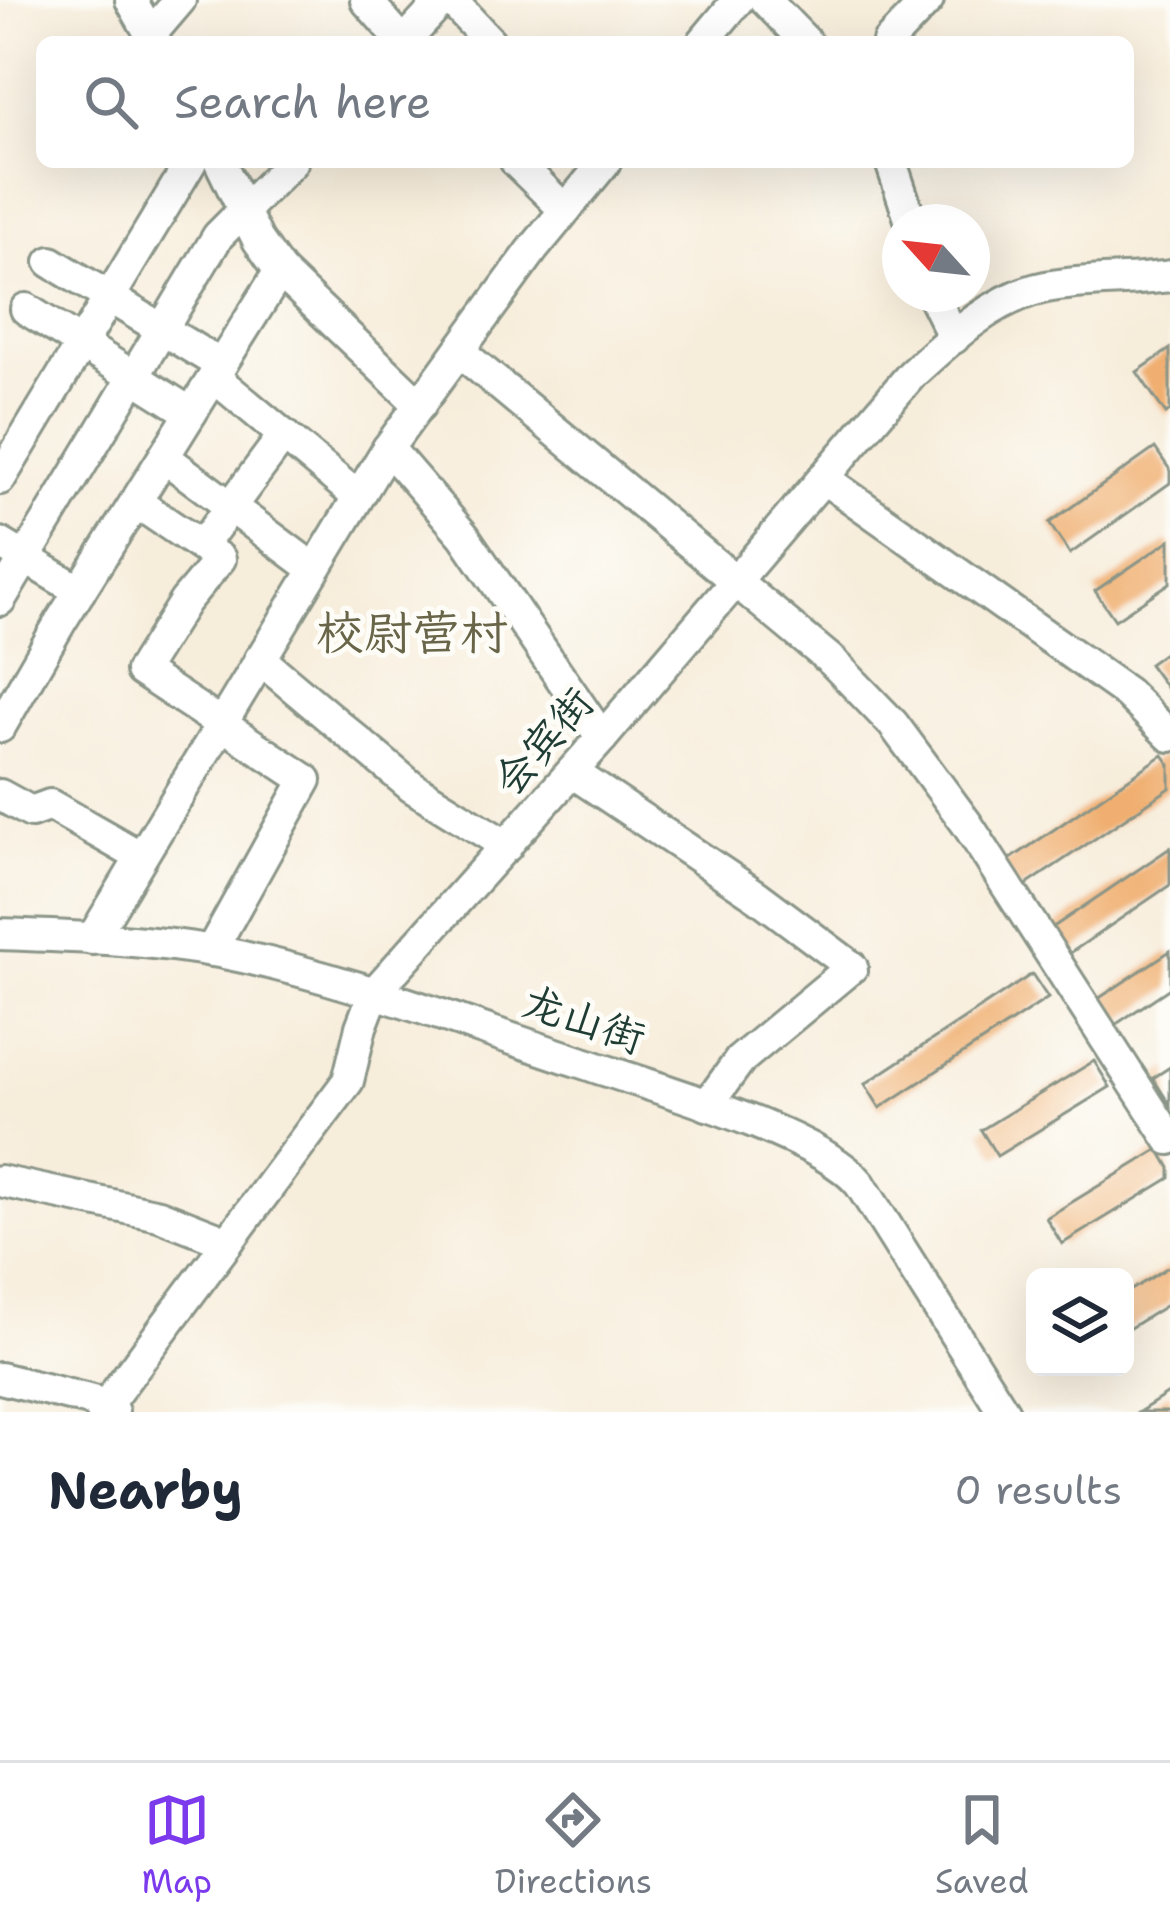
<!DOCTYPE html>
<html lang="en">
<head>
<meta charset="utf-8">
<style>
  body { margin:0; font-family:"Shantell Sans","LXGW WenKai TC",sans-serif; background:#f6f6f7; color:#1f2937 }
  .controls { position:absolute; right:36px; bottom:36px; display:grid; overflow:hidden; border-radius:18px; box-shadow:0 12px 48px #0002 }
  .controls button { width:108px; height:108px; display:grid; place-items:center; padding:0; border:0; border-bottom:3px solid #e0e1e3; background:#fff; color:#1f2937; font:60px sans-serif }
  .compass { position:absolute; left:882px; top:204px; width:108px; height:108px; border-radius:50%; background:#fff; box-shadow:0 12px 48px #0002; rotate:297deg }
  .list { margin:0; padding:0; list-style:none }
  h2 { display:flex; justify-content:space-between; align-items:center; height:156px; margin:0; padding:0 48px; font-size:51px }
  h2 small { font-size:39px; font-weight:400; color:#747a83 }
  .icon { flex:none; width:66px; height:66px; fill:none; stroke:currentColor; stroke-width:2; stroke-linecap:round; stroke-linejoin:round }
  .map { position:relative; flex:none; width:1170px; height:1412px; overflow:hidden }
  .search { position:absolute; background:#fff; box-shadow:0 12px 48px #0002; left:36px; right:36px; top:36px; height:132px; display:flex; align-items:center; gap:30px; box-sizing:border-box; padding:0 42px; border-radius:18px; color:#747a83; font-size:45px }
  .sheet { height:348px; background:#fff }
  nav { display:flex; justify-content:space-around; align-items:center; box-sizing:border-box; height:168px; border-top:3px solid #e0e1e3; background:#fff; font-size:33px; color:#747a83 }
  nav a { display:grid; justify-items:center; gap:6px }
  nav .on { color:#7c3aed }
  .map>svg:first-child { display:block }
  .building { fill:#f0af70 }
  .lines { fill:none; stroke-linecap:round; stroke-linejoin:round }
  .minor-casing { stroke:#8b9588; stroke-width:36 }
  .minor { stroke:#fff; stroke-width:30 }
  .labels { text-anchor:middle; stroke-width:10; stroke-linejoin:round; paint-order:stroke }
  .street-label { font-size:42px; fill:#1f3d34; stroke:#fdfcf7 }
  .quarter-label { font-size:48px; fill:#686549; stroke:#fdfcf7 }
</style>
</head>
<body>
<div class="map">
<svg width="1170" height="1412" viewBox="0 0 1170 1412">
  <rect width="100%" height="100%" fill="#fdfcf7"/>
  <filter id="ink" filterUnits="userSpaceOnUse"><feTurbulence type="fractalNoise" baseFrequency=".00833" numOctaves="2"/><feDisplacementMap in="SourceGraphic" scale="24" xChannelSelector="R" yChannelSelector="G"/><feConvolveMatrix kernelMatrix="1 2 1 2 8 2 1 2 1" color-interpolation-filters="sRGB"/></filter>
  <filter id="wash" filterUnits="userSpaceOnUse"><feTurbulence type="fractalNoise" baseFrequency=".004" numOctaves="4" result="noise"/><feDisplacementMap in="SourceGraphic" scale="48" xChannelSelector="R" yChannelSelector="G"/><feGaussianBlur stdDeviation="2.7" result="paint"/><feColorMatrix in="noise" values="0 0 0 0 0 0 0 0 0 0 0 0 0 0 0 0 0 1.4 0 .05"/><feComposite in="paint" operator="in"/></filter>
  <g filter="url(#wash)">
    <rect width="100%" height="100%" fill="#f7eddb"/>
    <g id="blocks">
      <g class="building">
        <polygon points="1170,349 1170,411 1166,414 1137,372"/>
        <polygon points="1155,448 1170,470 1170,483 1070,554 1049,523"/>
        <polygon points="1170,540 1170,583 1115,620 1095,591"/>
        <polygon points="1170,649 1170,693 1149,664"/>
        <polygon points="1163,755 1170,765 1170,788 1019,890 1002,865"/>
        <polygon points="1170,848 1170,885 1066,956 1049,930"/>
        <polygon points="1170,951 1170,988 1115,1025 1098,999"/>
        <polygon points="1032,974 1048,998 880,1108 865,1084"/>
        <polygon points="1094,1061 1110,1087 997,1156 981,1130"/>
        <polygon points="1170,1067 1170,1105 1153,1078"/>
        <polygon points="1159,1149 1170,1168 1170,1178 1062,1244 1046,1218"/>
        <polygon points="1170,1266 1170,1303 1125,1331 1125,1294"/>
        <polygon points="1170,1392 1170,1412 1139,1412"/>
      </g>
    </g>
  </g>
  <g filter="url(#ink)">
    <use href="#blocks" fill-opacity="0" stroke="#8b9588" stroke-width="3"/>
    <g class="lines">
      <defs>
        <g id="minor">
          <polyline points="131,0 155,42"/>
          <polyline points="366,0 403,42"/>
          <polyline points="451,0 490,42"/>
          <polyline points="765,0 806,42"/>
          <polyline points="151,34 180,0"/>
          <polyline points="404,42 443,0"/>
          <polyline points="703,42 738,0"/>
          <polyline points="888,42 928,0"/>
          <polyline points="220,162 258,240 280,271 420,405"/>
          <polyline points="516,162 565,210"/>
          <polyline points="891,162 911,222"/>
          <polyline points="51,262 221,365"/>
          <polyline points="932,294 954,338"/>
          <polyline points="26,309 191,413"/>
          <polyline points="459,351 833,662 893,724 967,824 1170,1139"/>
          <polyline points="214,377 358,497"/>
          <polyline points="388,448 464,536 602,738"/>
          <polyline points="164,457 314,569"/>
          <polyline points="823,478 1127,693 1170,736"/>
          <polyline points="0,479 191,162"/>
          <polyline points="136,502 220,559 185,601 141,671 306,780 211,951"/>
          <polyline points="0,543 80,591"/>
          <polyline points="202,545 284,435"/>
          <polyline points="0,600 218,236 292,162"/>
          <polyline points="260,659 412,787 507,846"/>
          <polyline points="0,727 61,621 280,271"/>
          <polyline points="572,772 757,896 852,967 740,1060 707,1105"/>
          <polyline points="0,795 31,812 50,805 141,857"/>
          <path d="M0,934C72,937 148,939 219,952C341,976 459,1022 577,1061C643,1084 819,1133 860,1184L1004,1412"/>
          <polyline points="92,939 388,448 534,248 605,162"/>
          <polyline points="0,1181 159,1215 228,1242"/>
          <polyline points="0,1378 93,1401 113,1412"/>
          <path d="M101,1412L348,1081L361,1027L374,993L602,738L912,374C950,339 994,297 1046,287C1087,279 1129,282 1170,276"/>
        </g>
      </defs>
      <use href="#minor" class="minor-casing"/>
      <use href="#minor" class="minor"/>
    </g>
  </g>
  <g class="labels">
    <g class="street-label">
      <text transform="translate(543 741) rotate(-49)" y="15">会宾街</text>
      <text transform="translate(584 1019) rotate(19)" y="15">龙山街</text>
    </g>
    <g class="quarter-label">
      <text x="412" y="649">校尉营村</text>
    </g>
  </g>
</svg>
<div class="controls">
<button><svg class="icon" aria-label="layers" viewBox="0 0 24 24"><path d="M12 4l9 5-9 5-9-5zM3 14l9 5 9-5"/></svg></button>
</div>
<svg class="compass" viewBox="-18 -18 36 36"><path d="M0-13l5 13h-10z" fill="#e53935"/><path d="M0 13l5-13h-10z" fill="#747a83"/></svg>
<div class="search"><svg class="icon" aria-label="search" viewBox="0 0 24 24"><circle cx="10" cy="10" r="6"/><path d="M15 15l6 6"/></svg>Search here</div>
</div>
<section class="sheet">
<h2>Nearby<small>0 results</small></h2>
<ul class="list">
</ul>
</section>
<nav>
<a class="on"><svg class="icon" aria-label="map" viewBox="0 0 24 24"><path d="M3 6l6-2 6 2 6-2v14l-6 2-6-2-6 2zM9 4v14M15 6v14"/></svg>Map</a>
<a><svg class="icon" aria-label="directions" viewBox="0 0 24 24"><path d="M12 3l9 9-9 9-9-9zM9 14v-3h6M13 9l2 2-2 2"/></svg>Directions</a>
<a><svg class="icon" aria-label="saved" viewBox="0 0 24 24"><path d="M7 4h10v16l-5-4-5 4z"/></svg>Saved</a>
</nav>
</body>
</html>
